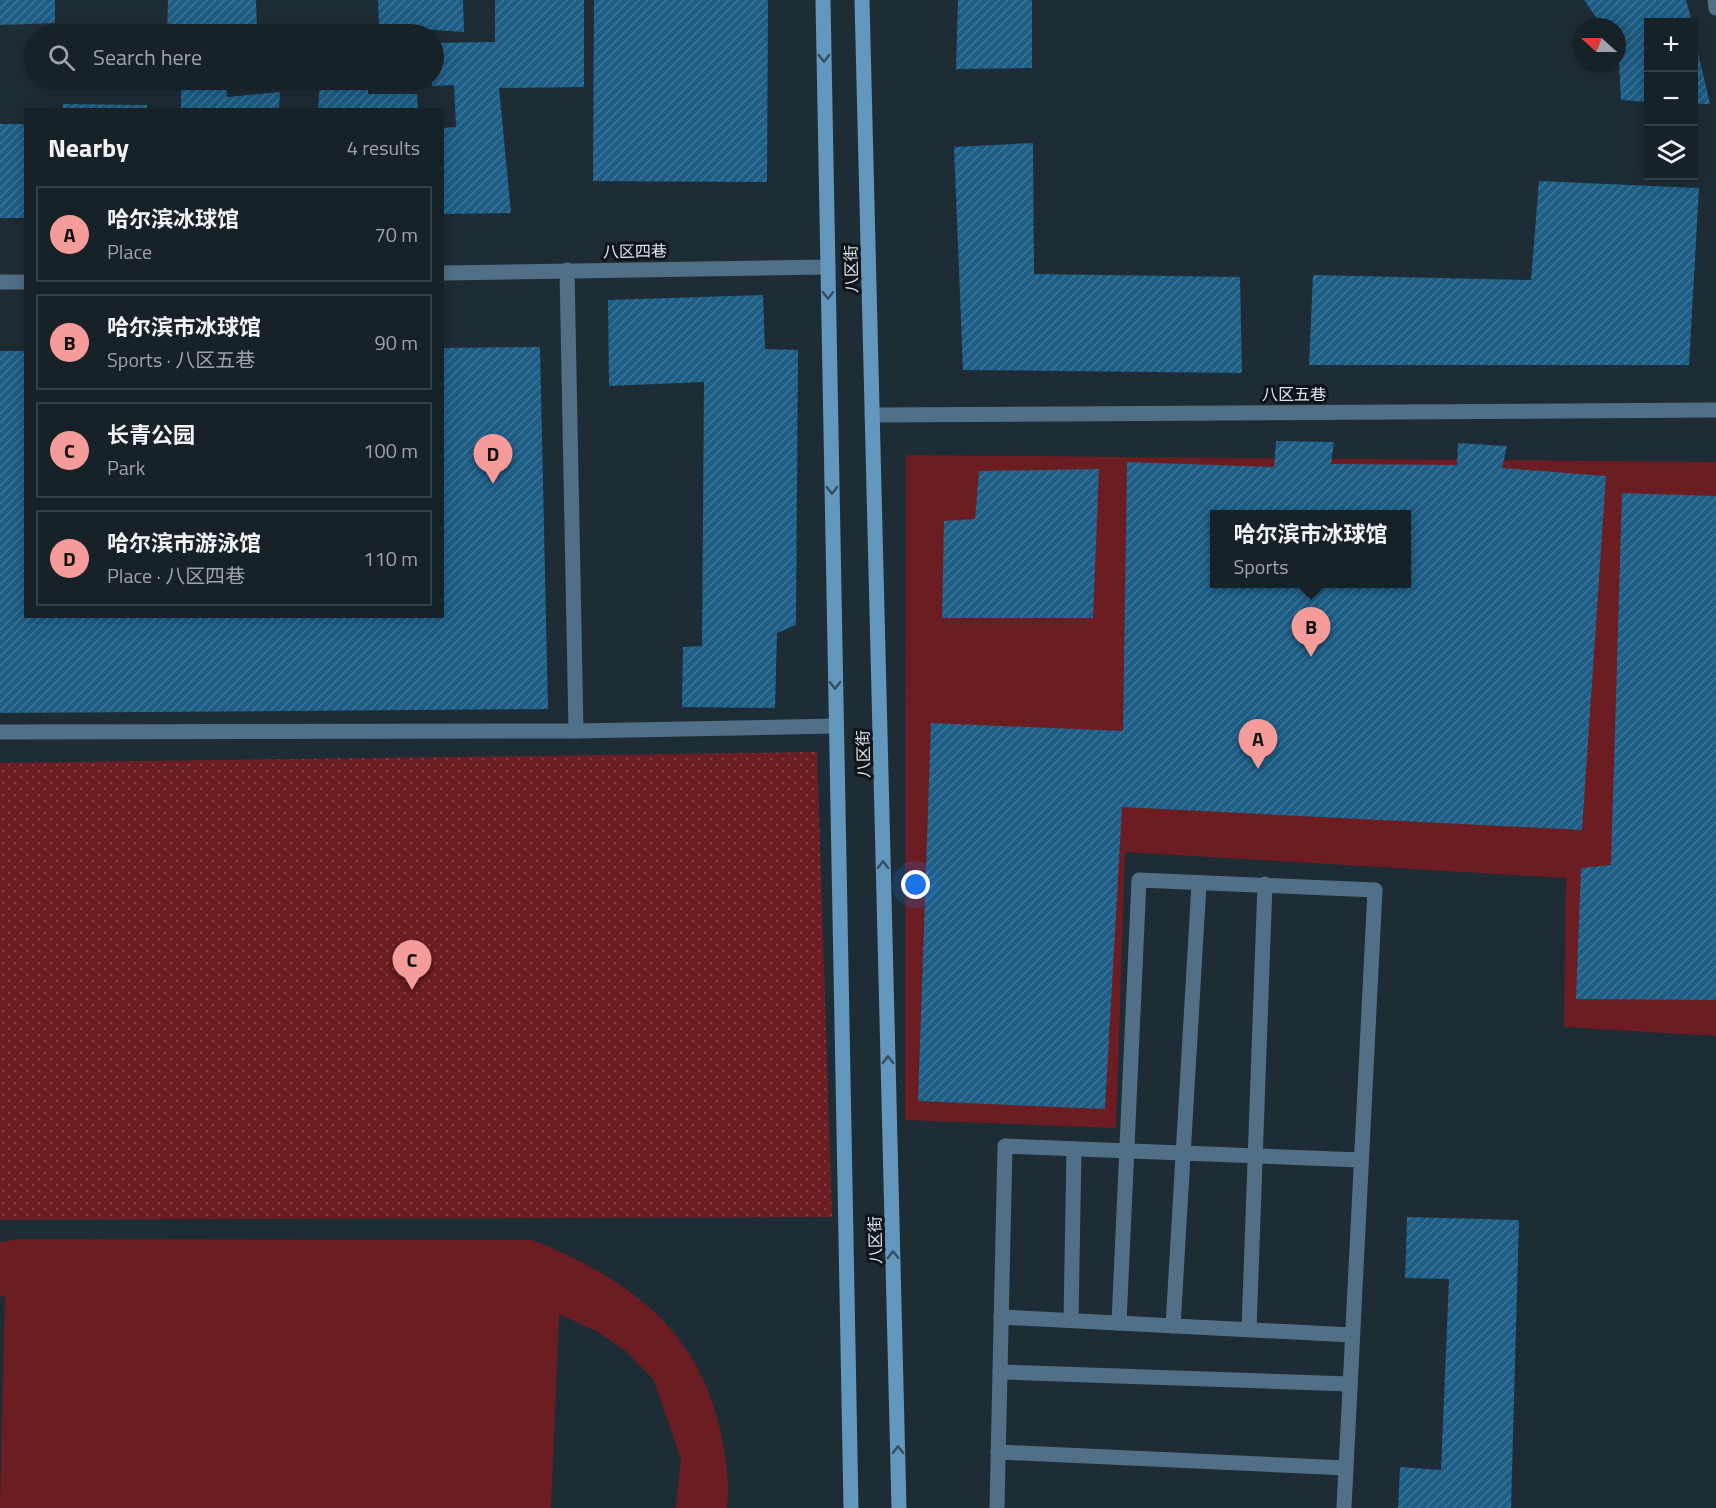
<!DOCTYPE html>
<html lang="en">
<head>
<meta charset="utf-8">
<style>
  body { margin:0; font-family:"Titillium Web","Noto Sans SC",sans-serif; background:#232e34; color:#f1f3f6 }
  .controls { position:absolute; right:18px; top:18px; display:grid; overflow:hidden; border-radius:0px; box-shadow:0 3px 15px #0003 }
  .controls button { width:54px; height:54px; display:grid; place-items:center; padding:0; border:0; border-bottom:2px solid #353e45; background:#162128; color:#f1f3f6; font:30px sans-serif }
  .compass { position:absolute; left:1572px; top:18px; width:54px; height:54px; border-radius:50%; background:#162128; box-shadow:0 3px 15px #0003; rotate:291deg }
  .you { position:absolute; left:916px; top:885px; width:21px; height:21px; margin:-15px; border:4px solid #fff; border-radius:50%; background:#1a73e8; box-shadow:0 0 0 9px #1a73e833 }
  .badge { display:grid; place-items:center; width:39px; height:39px; border-radius:50%; background:#f59b99; color:#111; font-size:20px; font-weight:700 }
  .pin { position:absolute; translate:-50% -50px; filter:drop-shadow(0 2px 3px #0008) }
  .pin::after { content:''; position:absolute; top:32px; width:21px; height:18px; background:inherit; clip-path:polygon(0 0,100% 0,50% 100%) }
  .popup { position:absolute; left:1210px; top:510px; width:201px; height:78px; box-sizing:border-box; display:grid; place-content:center; border-radius:0px; background:#162128; filter:drop-shadow(0 2px 4px #0005); font-size:20px; white-space:nowrap; color:#9ea3a8 }
  .popup b { font-size:22px; color:#f1f3f6 }
  .popup::after { content:''; position:absolute; left:50%; top:100%; margin-left:-12px; border:12px solid transparent; border-top-color:#162128 }
  .list { margin:0; padding:0; list-style:none }
  h2 { display:flex; justify-content:space-between; align-items:center; height:78px; margin:0; padding:0 24px; font-size:26px }
  h2 small { font-size:20px; font-weight:400; color:#9ea3a8 }
  .list li { display:grid; grid-template-columns:39px 1fr auto; gap:18px; align-items:center; box-sizing:border-box; height:96px; margin:0 12px 12px; padding:0 12px; border:2px solid #353e45; border-radius:0px }
  .list b { display:block; font-size:22px; white-space:nowrap }
  .list p { margin:0; font-size:20px; white-space:nowrap; color:#9ea3a8 }
  .list em { font-size:20px; font-style:normal; color:#9ea3a8 }
  .icon { flex:none; width:33px; height:33px; fill:none; stroke:currentColor; stroke-width:2; stroke-linecap:round; stroke-linejoin:round }
  .map { position:relative; flex:none; width:1716px; height:1508px; overflow:hidden }
  .search { position:absolute; background:#162128; box-shadow:0 3px 15px #0003; left:24px; top:24px; width:420px; height:66px; display:flex; align-items:center; gap:15px; box-sizing:border-box; padding:0 21px; border-radius:33px; color:#9ea3a8; font-size:22px }
  .panel { position:absolute; background:#162128; box-shadow:0 3px 15px #0003; left:24px; top:108px; width:420px; height:510px; border-radius:0px }
  .map>svg:first-child { display:block }
  .park { fill:url(#park-dots) }
  .garden { fill:#6c1d22; fill-rule:evenodd }
  .building { fill:url(#building-hatch); fill-rule:evenodd }
  .lines { fill:none; stroke-linecap:round; stroke-linejoin:round }
  .service { stroke:#517087; stroke-width:15 }
  .minor { stroke:#517087; stroke-width:15 }
  .secondary { stroke:#6497bd; stroke-width:15 }
  .oneway { stroke:#354f62 }
  .labels { text-anchor:middle; stroke-width:6; stroke-linejoin:round; paint-order:stroke }
  .street-label { font-size:16px; fill:#dfe8ee; stroke:#0e1418 }
</style>
</head>
<body>
<div class="map">
<svg width="1716" height="1508" viewBox="0 0 1716 1508">
  <defs>
    <pattern id="park-dots" width="8" height="8" patternUnits="userSpaceOnUse" patternTransform="scale(1.5)"><rect width="8" height="8" fill="#6c1d22"/><path d="M2 2h.1M6 6h.1" fill="none" stroke="#813e42" stroke-width="1.8" stroke-linecap="round"/></pattern>
    <pattern id="building-hatch" width="6" height="6" patternUnits="userSpaceOnUse" patternTransform="scale(1.5)"><rect width="6" height="6" fill="#1d5d86"/><path d="M-1 1l2-2M0 6l6-6M5 7l2-2" fill="none" stroke="#3d7497"/></pattern>
  </defs>
  <rect width="100%" height="100%" fill="#1e2c36"/>
  <polygon class="park" points="817,752 832,1217 0,1220 0,763"/>
  <g class="garden">
    <path d="M906,455L1716,462V1036L1564,1027L1566,878L1125,852L1116,1128L905,1120ZM1215,514H1407V584H1215Z"/>
    <path d="M20,1239L532,1240C624,1276 698,1328 720,1430C726,1456 730,1482 727,1508H676L681,1459L654,1380L627,1352L598,1332L559,1314L551,1508H0L5,1296L0,1297V1242Z"/>
  </g>
  <g class="building">
    <polygon points="0,0 55,0 55,23 0,25"/>
    <polygon points="168,0 256,0 257,33 167,33"/>
    <polygon points="378,0 463,0 464,32 379,26"/>
    <polygon points="495,0 584,0 584,87 499,88 511,213 442,214 442,128 456,127 454,85 432,86 434,43 495,42"/>
    <polygon points="594,0 768,0 767,182 593,181"/>
    <polygon points="958,0 1032,0 1032,68 956,69"/>
    <polygon points="1584,0 1686,0 1692,22 1648,22 1648,102 1621,100 1617,27 1603,27"/>
    <polygon points="1694,35 1710,104 1694,104"/>
    <polygon points="161,80 227,80 227,97 280,92 279,110 181,110 181,83 161,84"/>
    <polygon points="294,80 368,80 368,94 417,94 418,110 318,110 320,83 294,86"/>
    <polygon points="63,104 147,105 147,110 63,110"/>
    <rect x="0" y="124" width="26" height="94"/>
    <polygon points="1033,143 1034,274 1240,277 1242,373 963,370 954,147"/>
    <polygon points="1539,181 1699,188 1689,365 1309,365 1313,275 1531,280"/>
    <polygon points="763,295 765,349 798,350 796,625 777,633 775,708 682,707 683,647 702,646 704,382 609,386 608,300"/>
    <polygon points="540,347 548,709 0,713 0,351 26,351 26,616 442,616 442,348"/>
    <path d="M1276,441L1334,442L1331,464L1457,465L1458,443L1507,446L1502,468L1606,476L1582,830L1122,807L1105,1109L918,1101L931,723L1123,731L1127,462L1274,467ZM1215,514H1407V584H1215Z"/>
    <polygon points="1099,469 1093,618 942,618 944,521 975,519 979,471"/>
    <polygon points="1622,493 1716,496 1716,1000 1576,999 1581,868 1611,865"/>
    <polygon points="1407,1217 1519,1220 1511,1508 1398,1508 1400,1467 1441,1470 1449,1279 1405,1278"/>
  </g>
  <g class="lines">
    <g class="service">
      <polyline points="576,731 836,726"/>
      <polyline points="0,732 576,731 567,270"/>
      <polyline points="1001,1317 1352,1335"/>
      <polyline points="1071,1320 1074,1149"/>
      <polyline points="1119,1323 1139,880 1375,890"/>
      <polyline points="1173,1326 1199,884"/>
      <polyline points="1249,1329 1265,884"/>
      <polyline points="1000,1372 1350,1384"/>
      <polyline points="998,1452 1346,1468"/>
      <polyline points="997,1508 1005,1146 1361,1160"/>
    </g>
    <g class="minor">
      <polyline points="1715,0 1716,8"/>
      <polyline points="442,273 828,267"/>
      <polyline points="0,282 26,282"/>
      <polyline points="872,415 1716,410"/>
      <polyline points="1344,1508 1375,890"/>
    </g>
    <g class="secondary">
      <polyline points="823,0 851,1508"/>
      <polyline points="862,0 899,1508"/>
    </g>
  </g>
  <defs><path id="oneway-chevron" d="M-2-3.5L2.5 0L-2 3.5" fill="none" stroke-width="1.6" stroke-linecap="round" stroke-linejoin="round" transform="scale(1.5)"/></defs>
  <g class="oneway">
    <use href="#oneway-chevron" transform="translate(824 58) rotate(89)"/>
    <use href="#oneway-chevron" transform="translate(828 295) rotate(89)"/>
    <use href="#oneway-chevron" transform="translate(832 490) rotate(89)"/>
    <use href="#oneway-chevron" transform="translate(835 685) rotate(89)"/>
    <use href="#oneway-chevron" transform="translate(883 865) rotate(-91)"/>
    <use href="#oneway-chevron" transform="translate(888 1060) rotate(-91)"/>
    <use href="#oneway-chevron" transform="translate(893 1255) rotate(-91)"/>
    <use href="#oneway-chevron" transform="translate(898 1450) rotate(-91)"/>
  </g>
  <g class="labels">
    <g class="street-label">
      <text transform="translate(635 251) rotate(-1)" y="6">八区四巷</text>
      <text transform="translate(851 269) rotate(-91)" y="6">八区街</text>
      <text x="1294" y="400">八区五巷</text>
      <text transform="translate(863 754) rotate(-91)" y="6">八区街</text>
      <text transform="translate(875 1240) rotate(-91)" y="6">八区街</text>
    </g>
  </g>
</svg>
<div class="controls">
<button>+</button>
<button>−</button>
<button><svg class="icon" aria-label="layers" viewBox="0 0 24 24"><path d="M12 4l9 5-9 5-9-5zM3 14l9 5 9-5"/></svg></button>
</div>
<svg class="compass" viewBox="-18 -18 36 36"><path d="M0-13l5 13h-10z" fill="#e53935"/><path d="M0 13l5-13h-10z" fill="#9ea3a8"/></svg>
<div class="you"></div>
<div class="pin badge" style="left:1258px;top:769px">A</div>
<div class="pin badge" style="left:1311px;top:657px">B</div>
<div class="popup"><b>哈尔滨市冰球馆</b>Sports</div>
<div class="pin badge" style="left:412px;top:990px">C</div>
<div class="pin badge" style="left:493px;top:484px">D</div>
<div class="search"><svg class="icon" aria-label="search" viewBox="0 0 24 24"><circle cx="10" cy="10" r="6"/><path d="M15 15l6 6"/></svg>Search here</div>
<section class="panel">
<h2>Nearby<small>4 results</small></h2>
<ul class="list">
<li><span class="badge">A</span><div><b>哈尔滨冰球馆</b><p>Place</p></div><em>70 m</em></li>
<li><span class="badge">B</span><div><b>哈尔滨市冰球馆</b><p>Sports · 八区五巷</p></div><em>90 m</em></li>
<li><span class="badge">C</span><div><b>长青公园</b><p>Park</p></div><em>100 m</em></li>
<li><span class="badge">D</span><div><b>哈尔滨市游泳馆</b><p>Place · 八区四巷</p></div><em>110 m</em></li>
</ul>
</section>
</div>
</body>
</html>
